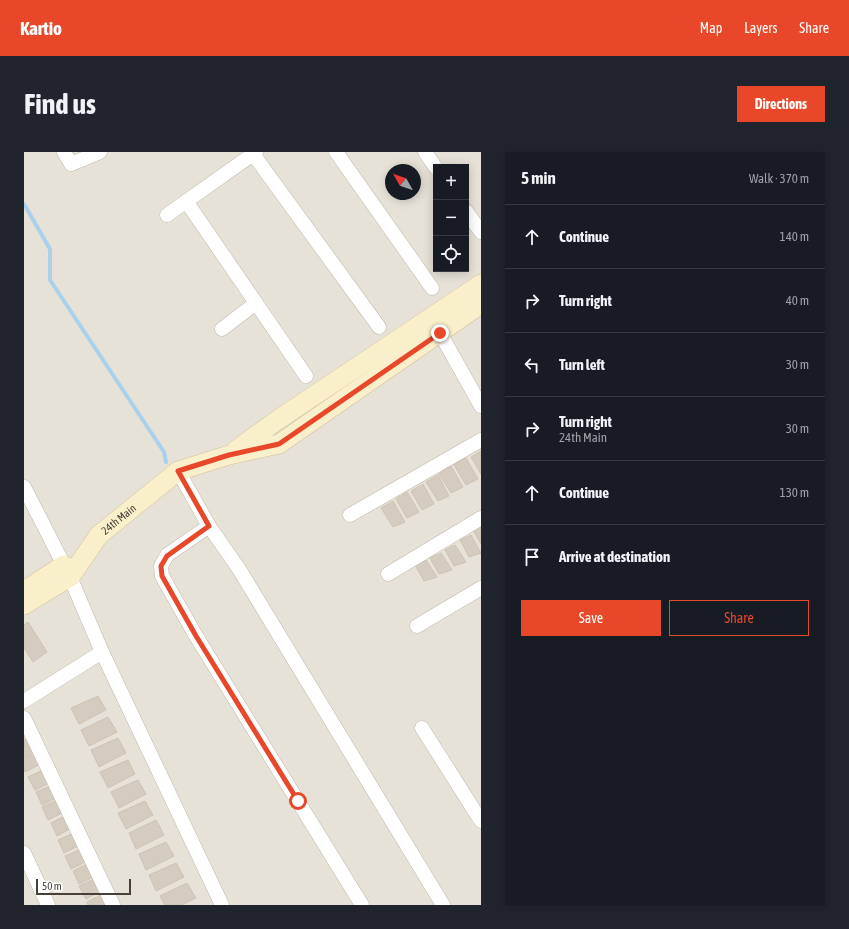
<!DOCTYPE html>
<html lang="en">
<head>
<meta charset="utf-8">
<style>
  body { margin:0; font-family:"Asap Condensed",sans-serif; background:#20242c; color:#f1f3f6 }
  .controls { position:absolute; right:12px; top:12px; display:grid; overflow:hidden; border-radius:0px; box-shadow:0 2px 10px #0003 }
  .controls button { width:36px; height:36px; display:grid; place-items:center; padding:0; border:0; border-bottom:1px solid #363941; background:#171b24; color:#f1f3f6; font:20px sans-serif }
  .compass { position:absolute; left:361px; top:12px; width:36px; height:36px; border-radius:50%; background:#171b24; box-shadow:0 2px 10px #0003; rotate:310deg }
  .scale { position:absolute; left:12px; bottom:10px; width:95px; box-sizing:border-box; padding-left:4px; border:2px solid #464038; border-top:0; font-size:11px; line-height:14px; white-space:nowrap; color:#464038; -webkit-text-stroke:3px #fff; paint-order:stroke }
  .stop { position:absolute; width:12px; height:12px; margin:-9px; border:3px solid #e94729; border-radius:50%; background:#fff }
  .stop.end { background:#e94729; border-color:#fff; box-shadow:0 1px 4px #0008 }
  .list { margin:0; padding:0; list-style:none }
  h2 { display:flex; justify-content:space-between; align-items:center; height:52px; margin:0; padding:0 16px; font-size:17px }
  h2 small { font-size:13px; font-weight:400; color:#9ea1a6 }
  .list li { display:grid; grid-template-columns:26px 1fr auto; gap:12px; align-items:center; box-sizing:border-box; height:64px; padding:0 16px; border-top:1px solid #363941 }
  .list b { display:block; font-size:15px; white-space:nowrap }
  .list p { margin:0; font-size:13px; white-space:nowrap; color:#9ea1a6 }
  .list em { font-size:13px; font-style:normal; color:#9ea1a6 }
  .actions { display:flex; gap:8px; padding:12px 16px }
  .actions a { flex:1; padding:9px 0; border:1px solid #e94729; border-radius:0px; text-align:center; font-size:14px; color:#e94729 }
  .actions .main { background:#e94729; color:#fff }
  .icon { flex:none; width:22px; height:22px; fill:none; stroke:currentColor; stroke-width:2; stroke-linecap:round; stroke-linejoin:round }
  .map { position:relative; flex:none; width:457px; height:753px; overflow:hidden; border-radius:0px }
  header { display:flex; align-items:center; gap:24px; box-sizing:border-box; height:56px; padding:0 20px; background:#e94729; color:#fff }
  header strong { font-size:19px }
  nav { display:flex; gap:22px; margin-inline-start:auto; font-size:14px }
  .intro { display:flex; align-items:center; justify-content:space-between; box-sizing:border-box; height:96px; padding:0 24px }
  h1 { margin:0; font-size:28px }
  .button { padding:10px 18px; border-radius:0px; background:#e94729; color:#fff; font-size:14px; font-weight:700 }
  main { display:flex; gap:24px; padding:0 24px }
  aside { flex:1; background:#171b24; border-radius:0px; box-shadow:0 2px 10px #0003 }
  .map>svg:first-child { display:block }
  .residential { fill:#e7e2d7; fill-rule:evenodd }
  .lines { fill:none; stroke-linecap:round; stroke-linejoin:round }
  .stream { stroke:#aad0eb; stroke-width:4 }
  .building { fill:#d4ccbf; stroke:#cec3b3 }
  .street-casing { stroke:#beb8ac; stroke-width:15 }
  .secondary-casing { stroke:#cfc29b; stroke-width:20 }
  .street { stroke:#fff; stroke-width:14 }
  .secondary { stroke:#faefcb; stroke-width:19 }
  .route { stroke:#e94729; stroke-width:5 }
  .labels { text-anchor:middle; stroke-width:3.5; stroke-linejoin:round; paint-order:stroke }
  .street-label { font-size:11px; fill:#464038; stroke:#fff }
</style>
</head>
<body>
<header>
<strong>Kartio</strong>
<nav><a>Map</a><a>Layers</a><a>Share</a></nav>
</header>
<div class="intro"><h1>Find us</h1><a class="button">Directions</a></div>
<main>
<div class="map">
<svg width="457" height="753" viewBox="0 0 457 753">
  <rect width="100%" height="100%" fill="#f3f0e9"/>
  <path class="residential" d="M0,0H457V753H0ZM412,15H442V117H412ZM367,18H391V42H367Z"/>
  <g class="lines">
    <polyline class="stream" points="0,52 26,97 26,128 140,300 142,310"/>
  </g>
  <g class="building">
    <polygon points="457,299 457,322 447,305"/>
    <polygon points="442,306 454,327 442,333 430,313"/>
    <polygon points="427,314 439,335 427,341 415,322"/>
    <polygon points="414,323 425,344 414,349 402,330"/>
    <polygon points="399,332 410,352 398,358 387,339"/>
    <polygon points="383,340 395,360 383,366 372,347"/>
    <polygon points="369,349 381,370 369,375 357,356"/>
    <polygon points="457,374 457,392 449,378"/>
    <polygon points="447,383 457,401 445,405 436,388"/>
    <polygon points="431,393 442,410 430,414 421,398"/>
    <polygon points="417,401 428,418 415,422 406,406"/>
    <polygon points="402,408 413,425 400,429 391,413"/>
    <polygon points="4,470 23,500 9,510 0,496 0,473"/>
    <polygon points="74,544 82,558 55,572 47,556"/>
    <polygon points="84,565 93,580 65,594 57,578"/>
    <polygon points="5,586 11,598 0,604 0,588"/>
    <polygon points="94,586 102,601 75,615 67,598"/>
    <polygon points="12,600 17,612 1,620 0,617 0,605"/>
    <polygon points="104,608 111,622 84,636 76,620"/>
    <polygon points="21,617 27,630 11,638 4,625"/>
    <polygon points="114,628 122,642 95,656 87,640"/>
    <polygon points="28,633 34,645 18,653 12,640"/>
    <polygon points="35,647 40,660 24,668 18,655"/>
    <polygon points="121,649 129,663 102,677 94,661"/>
    <polygon points="43,663 49,675 33,684 27,671"/>
    <polygon points="132,668 140,683 112,697 105,681"/>
    <polygon points="50,681 56,693 40,701 34,688"/>
    <polygon points="142,690 150,704 122,718 115,702"/>
    <polygon points="57,697 63,709 47,717 41,704"/>
    <polygon points="65,711 71,724 55,732 49,719"/>
    <polygon points="152,711 160,725 132,739 125,723"/>
    <polygon points="72,726 77,739 62,747 55,734"/>
    <polygon points="163,731 172,746 157,753 141,753 136,744"/>
    <polygon points="79,742 84,753 64,753 63,750"/>
  </g>
  <g class="lines">
    <defs>
      <g id="street">
        <polyline points="40,0 47,12 76,0"/>
        <polyline points="312,0 408,136"/>
        <polyline points="401,0 412,16"/>
        <polyline points="229,2 355,175"/>
        <polyline points="162,49 282,224"/>
        <polyline points="442,59 457,80"/>
        <polyline points="143,63 232,0"/>
        <polyline points="198,177 232,151"/>
        <polyline points="416,181 457,254"/>
        <polyline points="154,319 185,374 215,417 419,753"/>
        <polyline points="0,335 46,425 78,500 198,753"/>
        <polyline points="326,363 457,288"/>
        <polyline points="185,374 143,403 137,414 138,424 172,484 338,753"/>
        <polyline points="364,422 457,366"/>
        <polyline points="393,474 457,436"/>
        <polyline points="0,549 78,500"/>
        <polyline points="0,566 89,753"/>
        <polyline points="398,576 457,669"/>
        <polyline points="0,701 24,753"/>
      </g>
      <g id="secondary">
        <polyline points="212,298 252,269 457,132"/>
        <polyline points="6,435 40,413"/>
        <path id="s1" d="M0,453L46,425L75,383L154,319L205,303L255,292L457,152"/>
      </g>
    </defs>
    <use href="#street" class="street-casing"/>
    <use href="#secondary" class="secondary-casing"/>
    <use href="#street" class="street"/>
    <use href="#secondary" class="secondary"/>
  </g>
  <g class="lines">
    <polyline class="route" points="274,649 172,484 138,424 137,414 143,404 185,374 154,319 205,303 255,292 416,181"/>
  </g>
  <g class="labels">
    <g class="street-label">
      <text dy="4" stroke="none"><textPath href="#s1" startOffset="130">24th Main</textPath></text>
    </g>
  </g>
</svg>
<div class="controls">
<button>+</button>
<button>−</button>
<button><svg class="icon" aria-label="locate" viewBox="0 0 24 24"><circle cx="12" cy="12" r="6"/><path d="M12 2v4M12 18v4M2 12h4M18 12h4"/></svg></button>
</div>
<svg class="compass" viewBox="-18 -18 36 36"><path d="M0-13l5 13h-10z" fill="#e53935"/><path d="M0 13l5-13h-10z" fill="#9ea1a6"/></svg>
<div class="scale">50 m</div>
<div class="stop" style="left:274px;top:649px"></div>
<div class="stop end" style="left:416px;top:181px"></div>
</div>
<aside>
<h2>5 min<small>Walk · 370 m</small></h2>
<ul class="list">
<li><svg class="icon" aria-label="ahead" viewBox="0 0 24 24"><path d="M12 20V5M6 11l6-6 6 6"/></svg><div><b>Continue</b></div><em>140 m</em></li>
<li><svg class="icon" aria-label="right" viewBox="0 0 24 24"><path d="M7 20v-9h11M14 6l5 5-5 5"/></svg><div><b>Turn right</b></div><em>40 m</em></li>
<li><svg class="icon" aria-label="left" viewBox="0 0 24 24"><path d="M17 20v-9H6M10 6l-5 5 5 5"/></svg><div><b>Turn left</b></div><em>30 m</em></li>
<li><svg class="icon" aria-label="right" viewBox="0 0 24 24"><path d="M7 20v-9h11M14 6l5 5-5 5"/></svg><div><b>Turn right</b><p>24th Main</p></div><em>30 m</em></li>
<li><svg class="icon" aria-label="ahead" viewBox="0 0 24 24"><path d="M12 20V5M6 11l6-6 6 6"/></svg><div><b>Continue</b></div><em>130 m</em></li>
<li><svg class="icon" aria-label="arrive" viewBox="0 0 24 24"><path d="M6 21V4h12l-3 4 3 4H6"/></svg><div><b>Arrive at destination</b></div></li>
</ul>
<div class="actions"><a class="main">Save</a><a>Share</a></div>
</aside>
</main>
</body>
</html>
